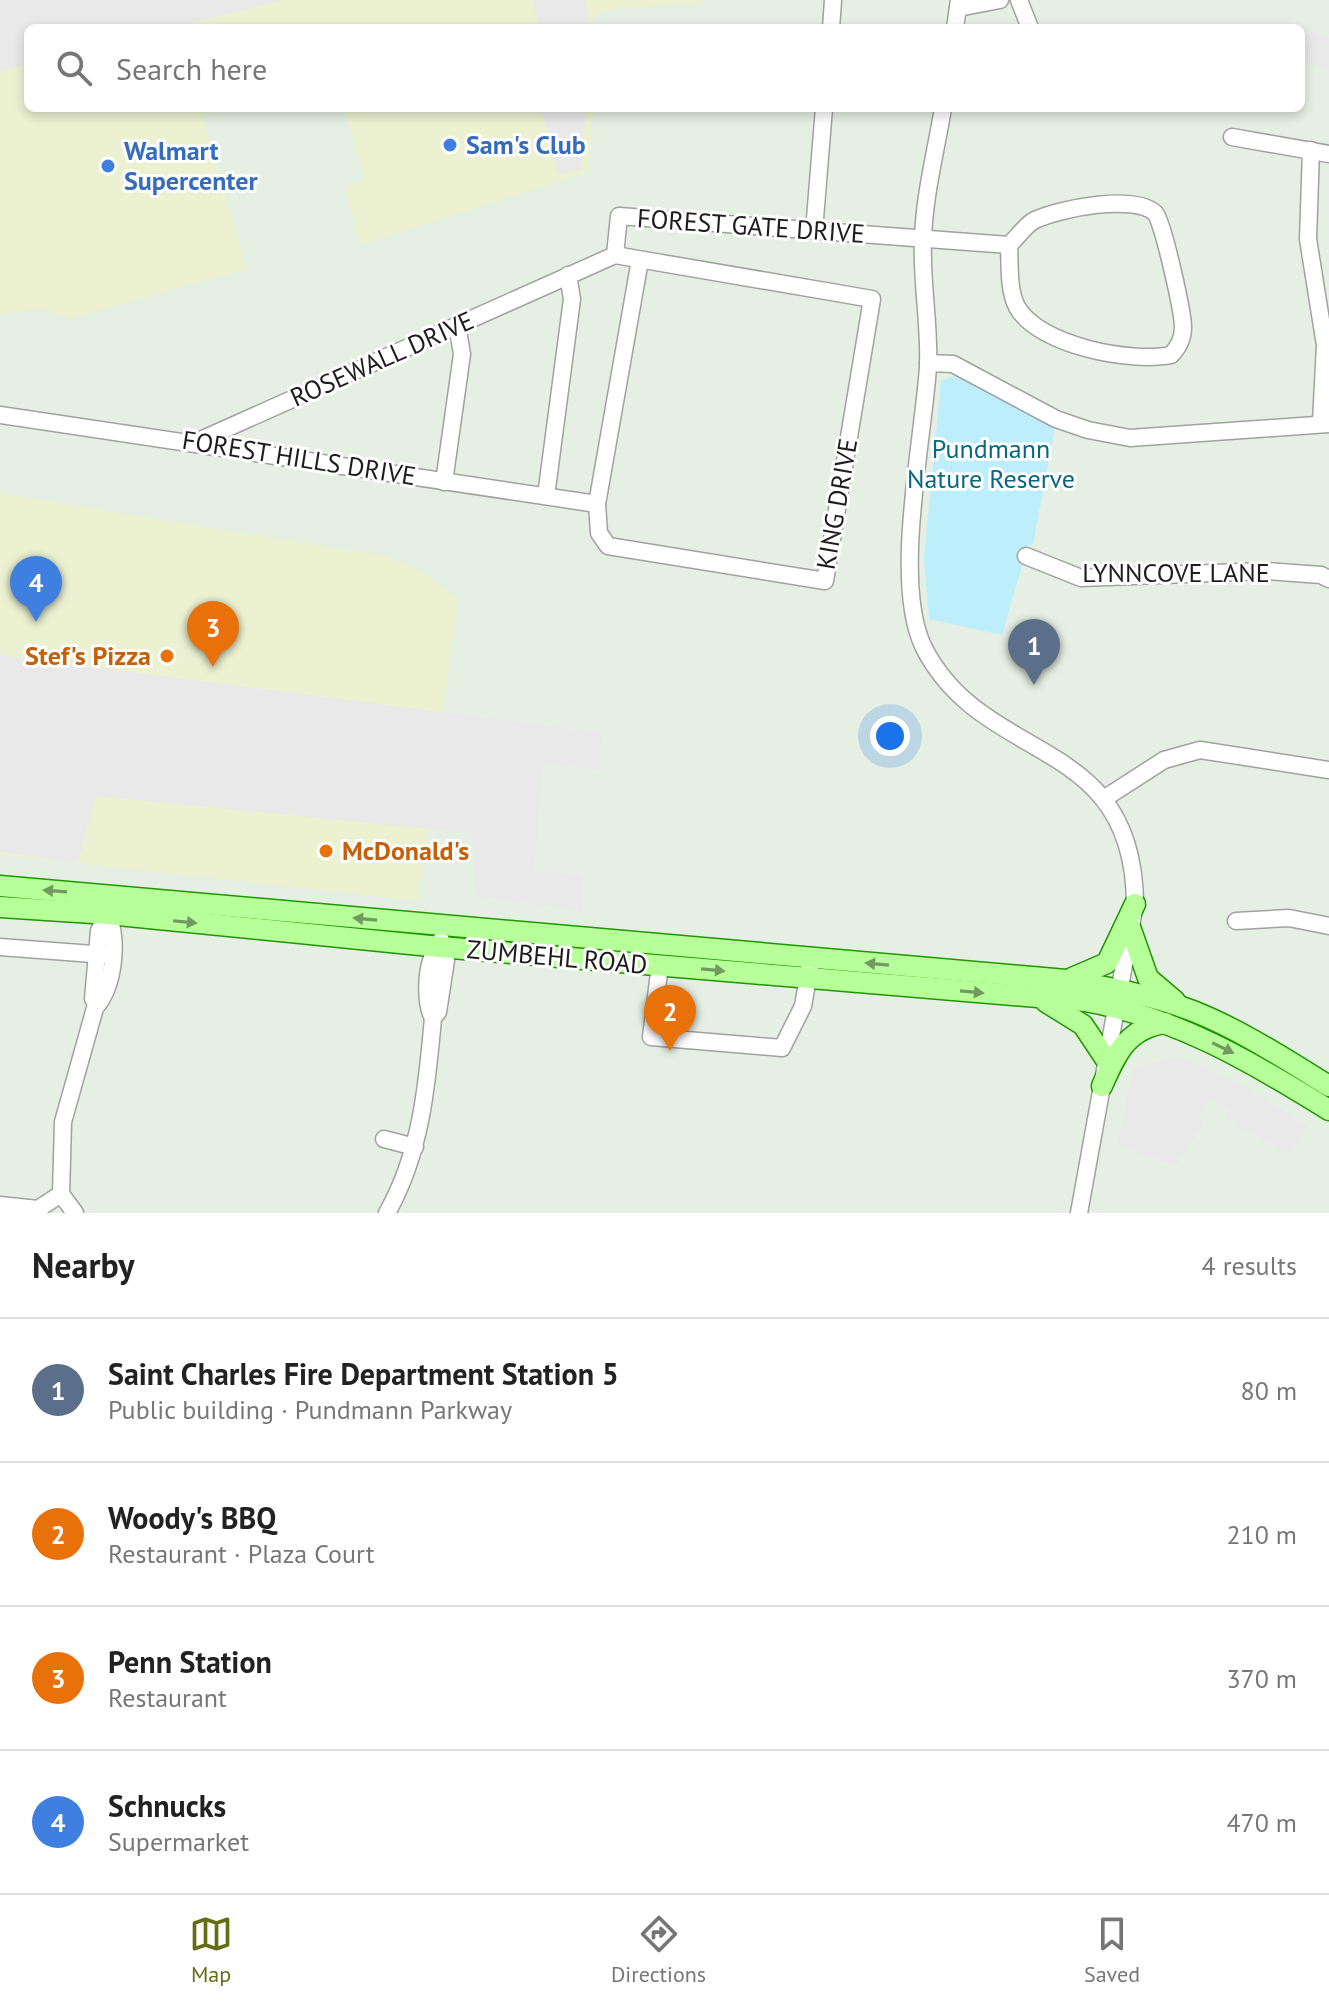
<!DOCTYPE html>
<html lang="en">
<head>
<meta charset="utf-8">
<style>
  body { margin:0; font-family:"PT Sans",sans-serif; background:#f6f6f6; color:#222 }
  .you { position:absolute; left:890px; top:736px; width:28px; height:28px; margin:-20px; border:6px solid #fff; border-radius:50%; background:#1a73e8; box-shadow:0 0 0 12px #1a73e833 }
  .badge { display:grid; place-items:center; width:52px; height:52px; border-radius:50%; background:#626e13; color:#fff; font-size:26px; font-weight:700 }
  .pin { position:absolute; translate:-50% -66px; filter:drop-shadow(0 2px 4px #0008) }
  .pin::after { content:''; position:absolute; top:42px; width:28px; height:24px; background:inherit; clip-path:polygon(0 0,100% 0,50% 100%) }
  .list { margin:0; padding:0; list-style:none }
  h2 { display:flex; justify-content:space-between; align-items:center; height:104px; margin:0; padding:0 32px; font-size:34px }
  h2 small { font-size:26px; font-weight:400; color:#767676 }
  .list li { display:grid; grid-template-columns:52px 1fr auto; gap:24px; align-items:center; box-sizing:border-box; height:144px; padding:0 32px; border-top:2px solid #e0e0e0 }
  .list b { display:block; font-size:30px; white-space:nowrap }
  .list p { margin:0; font-size:26px; white-space:nowrap; color:#767676 }
  .list em { font-size:26px; font-style:normal; color:#767676 }
  .icon { flex:none; width:44px; height:44px; fill:none; stroke:currentColor; stroke-width:2; stroke-linecap:round; stroke-linejoin:round }
  .map { position:relative; flex:none; width:1329px; height:1213px; overflow:hidden }
  .search { position:absolute; background:#fff; box-shadow:0 4px 12px #0003; left:24px; right:24px; top:24px; height:88px; display:flex; align-items:center; gap:20px; box-sizing:border-box; padding:0 28px; border-radius:12px; color:#767676; font-size:30px }
  .sheet { height:680px; background:#fff }
  nav { display:flex; justify-content:space-around; align-items:center; box-sizing:border-box; height:112px; border-top:2px solid #e0e0e0; background:#fff; font-size:22px; color:#767676 }
  nav a { display:grid; justify-items:center; gap:4px }
  nav .on { color:#626e13 }
  .map>svg:first-child { display:block }
  .commercial { fill:#ebf1d1 }
  .park { fill:#bdeefb }
  .parking { fill:#e9e9e9 }
  .lines { fill:none; stroke-linecap:round; stroke-linejoin:round }
  .minor-casing { stroke:#a1a1a1; stroke-width:19 }
  .major-casing { stroke:#1e9700; stroke-width:23 }
  .minor { stroke:#fff; stroke-width:16 }
  .major { stroke:#b7ff98; stroke-width:20 }
  .oneway { fill:#729961 }
  .shop-dot { fill:#3f7fe0; stroke:#fff; stroke-width:3 }
  .food-dot { fill:#e8710a; stroke:#fff; stroke-width:3 }
  .labels { text-anchor:middle; stroke-width:6; stroke-linejoin:round; paint-order:stroke }
  .shop-label { font-size:26px; font-weight:bold; fill:#366cbe; stroke:#fff; text-anchor:start }
  .street-label { font-size:26px; fill:#1d1d1d; stroke:#fff }
  .park-label { font-size:26px; fill:#076680; stroke:#fff }
  .food-label { font-size:26px; font-weight:bold; fill:#c56008; stroke:#fff; text-anchor:end }
</style>
</head>
<body>
<div class="map">
<svg width="1329" height="1213" viewBox="0 0 1329 1213">
  <rect width="100%" height="100%" fill="#e5efe3"/>
  <g class="commercial">
    <polygon points="0,0 170,0 177,28 28,28 28,108 228,108 202,115 247,269 70,319 39,309 0,314"/>
    <polygon points="171,0 701,0 701,4 623,8 593,15 594,28 179,28"/>
    <polygon points="344,108 593,108 589,172 361,245 344,187 365,179"/>
    <polygon points="0,493 385,556 425,573 458,600 418,901 0,855"/>
  </g>
  <polygon class="park" points="955,376 1055,427 1033,545 1028,545 1002,635 929,619 924,559 941,381"/>
  <g class="parking">
    <polygon points="0,0 281,0 172,28 28,28 28,64 0,71"/>
    <polygon points="533,0 585,0 591,28 539,28"/>
    <polygon points="1298,25 1329,38 1329,72 1301,59"/>
    <polygon points="541,108 586,108 580,170 558,174"/>
    <polygon points="0,655 602,733 599,770 543,763 534,872 582,874 583,911 476,896 472,833 96,796 78,863 0,852"/>
    <polygon points="1179,1057 1246,1087 1308,1126 1289,1155 1225,1118 1229,1108 1210,1099 1198,1115 1204,1124 1175,1166 1118,1145 1133,1067"/>
  </g>
  <g class="lines">
    <defs>
      <g id="minor">
        <polyline points="1019,0 1030,28"/>
        <polyline points="958,8 1000,0"/>
        <polyline points="831,28 833,0"/>
        <polyline points="955,28 959,0"/>
        <path d="M943,108C936,151 924,196 923,240C921,282 930,325 928,367C923,442 892,584 924,648C985,767 1134,733 1135,904L1079,1213"/>
        <polyline points="1232,137 1329,154"/>
        <polyline points="1311,150 1308,239 1325,345 1321,422"/>
        <polyline points="814,231 824,108"/>
        <path d="M615,255L619,216L1009,245C1010,264 1008,290 1017,307C1039,346 1131,363 1171,355C1179,347 1183,338 1183,327C1183,313 1163,221 1155,213C1134,194 1061,208 1035,220C1026,224 1017,238 1009,245"/>
        <polyline points="928,363 953,364 1056,419 1088,430 1130,438 1329,424"/>
        <polyline points="0,415 597,504"/>
        <polyline points="196,442 615,255 872,299 825,581 608,546 599,533 597,504 640,260"/>
        <polyline points="444,482 462,354 457,325"/>
        <polyline points="546,496 572,299 568,275"/>
        <polyline points="1026,556 1081,578 1267,571 1321,575 1329,579"/>
        <polyline points="1105,798 1164,760 1200,750 1329,770"/>
        <polyline points="1236,921 1289,918 1329,926"/>
        <polyline points="0,947 106,955"/>
        <polyline points="660,965 651,1037 782,1048 803,1006 810,966"/>
        <polyline points="93,999 99,931 109,909"/>
        <path d="M433,1018C425,1004 426,973 432,958C435,950 439,948 441,940"/>
        <polyline points="384,1139 415,1147"/>
        <polyline points="0,1205 38,1209 61,1194"/>
        <path d="M75,1213L61,1194L63,1122L95,1008C115,985 118,941 108,914"/>
        <path d="M387,1213C421,1153 427,1086 433,1018L438,1012L446,960L440,947"/>
      </g>
      <g id="major">
        <path d="M0,886L1066,980C1108,987 1152,995 1193,1011C1241,1030 1285,1059 1329,1086"/>
        <path d="M0,907L108,914L440,947L1085,1001C1175,1017 1252,1062 1329,1110"/>
        <polyline points="1130,927 1148,978 1175,1001"/>
        <polyline points="1072,978 1107,963 1135,904"/>
        <polyline points="1046,1002 1083,1025 1107,1061"/>
        <path d="M1102,1086C1116,1054 1127,1028 1165,1023"/>
      </g>
    </defs>
    <use href="#minor" class="minor-casing"/>
    <use href="#major" class="major-casing"/>
    <use href="#minor" class="minor"/>
    <use href="#major" class="major"/>
  </g>
  <defs><path id="oneway-solid" d="M-6-.8H1V-3.2L6.5 0L1 3.2V.8H-6Z" transform="scale(2)"/></defs>
  <g class="oneway">
    <use href="#oneway-solid" transform="translate(55 891) rotate(-176)"/>
    <use href="#oneway-solid" transform="translate(365 919) rotate(-175)"/>
    <use href="#oneway-solid" transform="translate(185 922) rotate(6)"/>
    <use href="#oneway-solid" transform="translate(877 964) rotate(-175)"/>
    <use href="#oneway-solid" transform="translate(713 970) rotate(5)"/>
    <use href="#oneway-solid" transform="translate(972 992) rotate(5)"/>
    <use href="#oneway-solid" transform="translate(1223 1048) rotate(26)"/>
  </g>
  <g class="shop-dot">
    <circle cx="450" cy="145" r="8"/>
    <circle cx="108" cy="166" r="8"/>
  </g>
  <g class="food-dot">
    <circle cx="167" cy="656" r="8"/>
    <circle cx="326" cy="851" r="8"/>
  </g>
  <g class="labels">
    <g class="shop-label">
      <text x="466" y="154">Sam's Club</text>
      <text x="124" y="160">Walmart<tspan x="124" dy="30">Supercenter</tspan></text>
    </g>
    <g class="street-label">
      <text transform="translate(751 226) rotate(4)" y="9">FOREST GATE DRIVE</text>
      <text transform="translate(382 359) rotate(-24)" y="9">ROSEWALL DRIVE</text>
      <text transform="translate(299 458) rotate(9)" y="9">FOREST HILLS DRIVE</text>
      <text transform="translate(837 504) rotate(-80)" y="9">KING DRIVE</text>
      <text x="1176" y="582">LYNNCOVE LANE</text>
      <text transform="translate(557 957) rotate(5)" y="9">ZUMBEHL ROAD</text>
    </g>
    <g class="park-label">
      <text x="991" y="458">Pundmann<tspan x="991" dy="30">Nature Reserve</tspan></text>
    </g>
    <g class="food-label">
      <text x="151" y="665">Stef's Pizza</text>
      <text x="342" y="860" text-anchor="start">McDonald's</text>
    </g>
  </g>
</svg>
<div class="you"></div>
<div class="pin badge" style="left:1034px;top:685px;background:#5c6f8a">1</div>
<div class="pin badge" style="left:670px;top:1051px;background:#e8710a">2</div>
<div class="pin badge" style="left:213px;top:667px;background:#e8710a">3</div>
<div class="pin badge" style="left:36px;top:622px;background:#3f7fe0">4</div>
<div class="search"><svg class="icon" aria-label="search" viewBox="0 0 24 24"><circle cx="10" cy="10" r="6"/><path d="M15 15l6 6"/></svg>Search here</div>
</div>
<section class="sheet">
<h2>Nearby<small>4 results</small></h2>
<ul class="list">
<li><span class="badge" style="background:#5c6f8a">1</span><div><b>Saint Charles Fire Department Station 5</b><p>Public building · Pundmann Parkway</p></div><em>80 m</em></li>
<li><span class="badge" style="background:#e8710a">2</span><div><b>Woody's BBQ</b><p>Restaurant · Plaza Court</p></div><em>210 m</em></li>
<li><span class="badge" style="background:#e8710a">3</span><div><b>Penn Station</b><p>Restaurant</p></div><em>370 m</em></li>
<li><span class="badge" style="background:#3f7fe0">4</span><div><b>Schnucks</b><p>Supermarket</p></div><em>470 m</em></li>
</ul>
</section>
<nav>
<a class="on"><svg class="icon" aria-label="map" viewBox="0 0 24 24"><path d="M3 6l6-2 6 2 6-2v14l-6 2-6-2-6 2zM9 4v14M15 6v14"/></svg>Map</a>
<a><svg class="icon" aria-label="directions" viewBox="0 0 24 24"><path d="M12 3l9 9-9 9-9-9zM9 14v-3h6M13 9l2 2-2 2"/></svg>Directions</a>
<a><svg class="icon" aria-label="saved" viewBox="0 0 24 24"><path d="M7 4h10v16l-5-4-5 4z"/></svg>Saved</a>
</nav>
</body>
</html>
